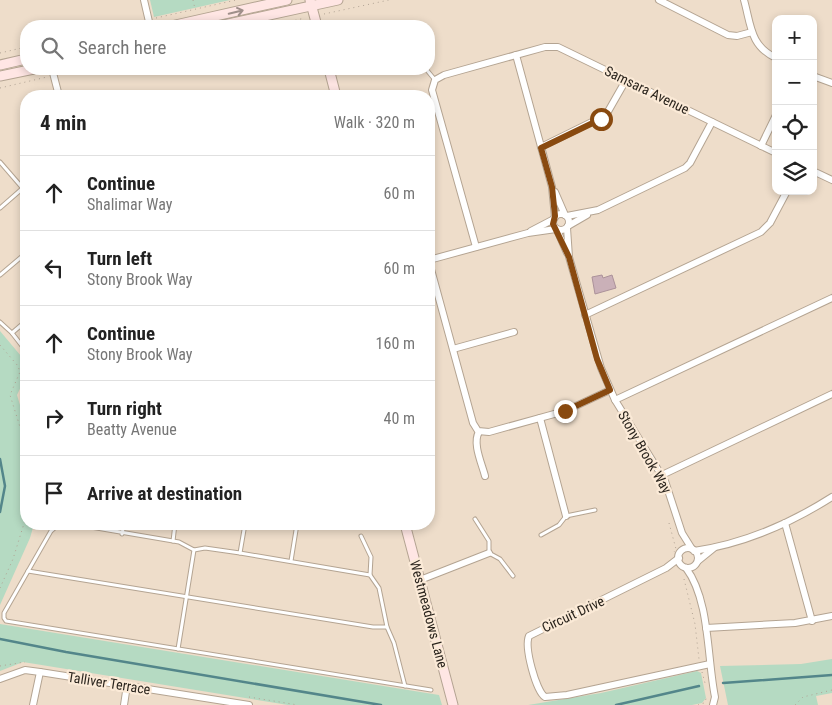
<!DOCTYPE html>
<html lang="en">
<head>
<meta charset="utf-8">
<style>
  body { margin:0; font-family:"Roboto Condensed",sans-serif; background:#f6f6f6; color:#222 }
  .controls { position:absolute; right:15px; top:15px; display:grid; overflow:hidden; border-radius:10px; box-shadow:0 2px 8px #0003 }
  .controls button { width:45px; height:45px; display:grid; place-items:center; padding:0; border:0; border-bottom:1px solid #e0e0e0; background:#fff; color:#222; font:25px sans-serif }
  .stop { position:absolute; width:15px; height:15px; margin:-11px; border:4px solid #894a10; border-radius:50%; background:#fff }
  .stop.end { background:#894a10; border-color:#fff; box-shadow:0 1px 5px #0008 }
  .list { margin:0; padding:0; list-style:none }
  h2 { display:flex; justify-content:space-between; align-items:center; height:65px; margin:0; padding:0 20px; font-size:21px }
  h2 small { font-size:16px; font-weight:400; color:#767676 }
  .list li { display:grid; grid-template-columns:32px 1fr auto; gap:15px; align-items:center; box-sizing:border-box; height:75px; padding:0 20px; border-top:1px solid #e0e0e0 }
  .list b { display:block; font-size:19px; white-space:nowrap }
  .list p { margin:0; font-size:16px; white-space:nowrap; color:#767676 }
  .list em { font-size:16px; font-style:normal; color:#767676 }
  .icon { flex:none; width:28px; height:28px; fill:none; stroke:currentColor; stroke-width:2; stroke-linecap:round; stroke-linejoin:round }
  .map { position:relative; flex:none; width:832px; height:705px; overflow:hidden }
  .search { position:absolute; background:#fff; box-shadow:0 2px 8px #0003; left:20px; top:20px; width:415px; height:55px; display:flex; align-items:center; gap:12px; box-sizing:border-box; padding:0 18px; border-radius:20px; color:#767676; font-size:19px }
  .panel { position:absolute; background:#fff; box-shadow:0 2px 8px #0003; left:20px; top:90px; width:415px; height:440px; border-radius:20px }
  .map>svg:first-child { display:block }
  .green { fill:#b5dac2 }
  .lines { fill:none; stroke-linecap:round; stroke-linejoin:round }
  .stream { stroke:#53868a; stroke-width:2.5 }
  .building { fill:#cab0b8; stroke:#ac929a }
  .lane-casing { stroke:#b4a492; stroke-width:5 }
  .street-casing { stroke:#b4a492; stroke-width:8 }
  .secondary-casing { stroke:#b4a492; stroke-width:11 }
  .path { stroke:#b1a394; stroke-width:1; stroke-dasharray:1 4; stroke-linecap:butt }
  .lane { stroke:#fff; stroke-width:3 }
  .street { stroke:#fff; stroke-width:6 }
  .secondary { stroke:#ffe6e4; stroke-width:9 }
  .oneway { stroke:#9f8f8a }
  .route { stroke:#894a10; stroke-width:6 }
  .labels { text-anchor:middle; stroke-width:4.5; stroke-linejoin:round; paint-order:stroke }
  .street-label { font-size:14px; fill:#2a241d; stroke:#fbead7 }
</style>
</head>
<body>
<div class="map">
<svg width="832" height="705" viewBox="0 0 832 705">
  <rect width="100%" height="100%" fill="#eeddca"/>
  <g class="green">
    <polygon points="150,0 230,0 154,17"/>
    <polygon points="0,331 26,362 26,376 17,395 26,425 26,524 34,524 30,538 0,605"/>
    <polygon points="0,624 439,695 442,705 288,705 23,662 0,671"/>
    <polygon points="832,659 832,693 816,696 818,705 728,705 720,666 801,664"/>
    <polygon points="697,671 701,673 706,698 702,703 692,705 528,705 601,693"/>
  </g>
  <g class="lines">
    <g class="stream">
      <polyline points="0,459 5,486 0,512"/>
      <polyline points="0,639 66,652 381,705"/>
      <polyline points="723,683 832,675"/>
      <polyline points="616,705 699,686"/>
    </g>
  </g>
  <polygon class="building" points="602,275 603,278 612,275 616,288 595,294 592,277"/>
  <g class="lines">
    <defs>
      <g id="lane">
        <polyline points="426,69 435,80"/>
        <polyline points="0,162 26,192"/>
        <polyline points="0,208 23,188"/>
        <polyline points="0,275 26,253"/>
        <polyline points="0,322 12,333 26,351"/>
        <polyline points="12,333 26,321"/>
        <polyline points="475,519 489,541 489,553 500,559 513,576"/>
        <polyline points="59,524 51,531 4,613 4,618 6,621 431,690"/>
        <polyline points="73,524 179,542 194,550 205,548 240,553 245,524"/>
        <polyline points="122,534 124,524"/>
        <polyline points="541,535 559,525 566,516 595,510"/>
        <polyline points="361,536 371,557 370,575"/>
        <polyline points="173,541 175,524"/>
        <polyline points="291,561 297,524"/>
        <polyline points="28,571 373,627 387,627 379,588 370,575 240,553"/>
        <polyline points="387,627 394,643 405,686"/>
        <polyline points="178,649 194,550"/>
      </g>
      <g id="street">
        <polyline points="144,0 150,26"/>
        <polyline points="659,0 728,35 737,36 752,32"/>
        <path d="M744,0C751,25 750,46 776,58"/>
        <polyline points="516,55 552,187 555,217"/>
        <polyline points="52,69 59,96"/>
        <polyline points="813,76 832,83"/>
        <polyline points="761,146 776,115"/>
        <polyline points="541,147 606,115 626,80"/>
        <polyline points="813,171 832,180"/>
        <polyline points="555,192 565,215"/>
        <circle cx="561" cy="222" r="8"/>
        <polyline points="567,216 598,210 685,168 690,163 712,122"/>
        <polyline points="568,226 587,215"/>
        <polyline points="567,228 569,257 601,368 615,400 665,481 682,533 692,549"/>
        <polyline points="557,230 567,253"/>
        <polyline points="531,231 554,219"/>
        <polyline points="476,247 432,90 435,80 444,75 545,47 558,47 776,153"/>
        <polyline points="429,260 528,233 556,229"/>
        <polyline points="429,262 473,423 478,431 489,432 565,411 610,390"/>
        <polyline points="585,315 761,232 770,223 787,191"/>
        <polyline points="453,349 514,332"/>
        <polyline points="615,400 832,298"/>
        <polyline points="540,418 566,516"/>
        <path d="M479,432C472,443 482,464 485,476"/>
        <polyline points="662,475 832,394"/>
        <polyline points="785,523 812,621"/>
        <circle cx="688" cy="558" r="10"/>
        <path d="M694,551C743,544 791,523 832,497"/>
        <path d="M679,558L666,568L529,636C524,647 536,691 545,697L567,695L710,664"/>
        <polyline points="698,561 714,548"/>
        <path d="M686,568C710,600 707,658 715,697L713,705"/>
        <polyline points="420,580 489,553"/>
        <polyline points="706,628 795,623 832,616"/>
        <polyline points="0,679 25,670 40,672 249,705"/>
        <polyline points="33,705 40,672"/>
        <polyline points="124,705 127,685"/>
      </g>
      <g id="secondary">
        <polyline points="310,0 317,26"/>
        <polyline points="171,26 287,0"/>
        <polyline points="219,26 338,0"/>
        <polyline points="0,65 26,59"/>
        <polyline points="329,69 336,96"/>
        <polyline points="0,76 34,69"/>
        <polyline points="405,524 453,705"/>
      </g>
    </defs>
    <use href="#lane" class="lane-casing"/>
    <use href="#street" class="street-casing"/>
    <use href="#secondary" class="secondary-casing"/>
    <g class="path">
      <polyline points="193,0 195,9"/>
      <polyline points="324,14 389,0"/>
      <polyline points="156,18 236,0"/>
      <polyline points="119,26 142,21"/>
      <polyline points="271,26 305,18"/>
      <polyline points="0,53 26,47"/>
      <polyline points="60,74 84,69"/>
      <polyline points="0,88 47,77"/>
      <polyline points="0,345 18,366 20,372 10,395 26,446"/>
      <polyline points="669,523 676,549 674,552"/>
      <polyline points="684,579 695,624 699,659"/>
      <polyline points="0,588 13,559 26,517"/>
      <polyline points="0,666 25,662"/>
      <polyline points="702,672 705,683"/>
      <polyline points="249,697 298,705"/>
      <polyline points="698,705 704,703 707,697"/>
      <polyline points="795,705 803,697 832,690"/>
    </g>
    <use href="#lane" class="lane"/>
    <use href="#street" class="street"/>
    <use href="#secondary" class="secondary"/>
  </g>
  <defs><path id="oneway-shaft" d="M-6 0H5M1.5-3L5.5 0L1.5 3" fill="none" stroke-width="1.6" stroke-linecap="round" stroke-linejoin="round" transform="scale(1.25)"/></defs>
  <use class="oneway" href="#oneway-shaft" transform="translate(236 12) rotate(-13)"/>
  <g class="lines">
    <polyline class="route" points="565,411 610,390 597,359 569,257 553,224 555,216 552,187 541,148 601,119"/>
  </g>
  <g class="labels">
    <g class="street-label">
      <text transform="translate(647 90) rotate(26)" y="5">Samsara Avenue</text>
      <text transform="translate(645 452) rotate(60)" y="5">Stony Brook Way</text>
      <text transform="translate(429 614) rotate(75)" y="5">Westmeadows Lane</text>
      <text transform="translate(573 614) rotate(-25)" y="5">Circuit Drive</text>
      <text transform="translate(109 683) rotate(9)" y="5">Talliver Terrace</text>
    </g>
  </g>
</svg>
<div class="controls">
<button>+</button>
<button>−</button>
<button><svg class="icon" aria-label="locate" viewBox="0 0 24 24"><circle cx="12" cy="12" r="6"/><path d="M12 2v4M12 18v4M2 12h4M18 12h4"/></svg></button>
<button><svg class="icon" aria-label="layers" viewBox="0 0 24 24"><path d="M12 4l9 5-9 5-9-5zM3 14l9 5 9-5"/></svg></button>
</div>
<div class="stop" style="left:601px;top:119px"></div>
<div class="stop end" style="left:565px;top:411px"></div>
<div class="search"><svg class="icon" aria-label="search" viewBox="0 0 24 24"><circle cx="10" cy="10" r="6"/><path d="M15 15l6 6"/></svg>Search here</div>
<section class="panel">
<h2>4 min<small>Walk · 320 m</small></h2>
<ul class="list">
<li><svg class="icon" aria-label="ahead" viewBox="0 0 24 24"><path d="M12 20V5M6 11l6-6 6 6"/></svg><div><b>Continue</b><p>Shalimar Way</p></div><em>60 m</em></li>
<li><svg class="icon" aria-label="left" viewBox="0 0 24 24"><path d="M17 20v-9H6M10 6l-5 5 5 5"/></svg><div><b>Turn left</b><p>Stony Brook Way</p></div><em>60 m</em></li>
<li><svg class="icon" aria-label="ahead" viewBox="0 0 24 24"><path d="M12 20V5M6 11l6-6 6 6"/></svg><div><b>Continue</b><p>Stony Brook Way</p></div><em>160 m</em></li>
<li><svg class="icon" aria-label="right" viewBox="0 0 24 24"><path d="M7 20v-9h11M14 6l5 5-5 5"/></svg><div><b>Turn right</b><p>Beatty Avenue</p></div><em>40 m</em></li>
<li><svg class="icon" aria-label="arrive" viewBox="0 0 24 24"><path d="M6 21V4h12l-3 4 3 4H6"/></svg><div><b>Arrive at destination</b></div></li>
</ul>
</section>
</div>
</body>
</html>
